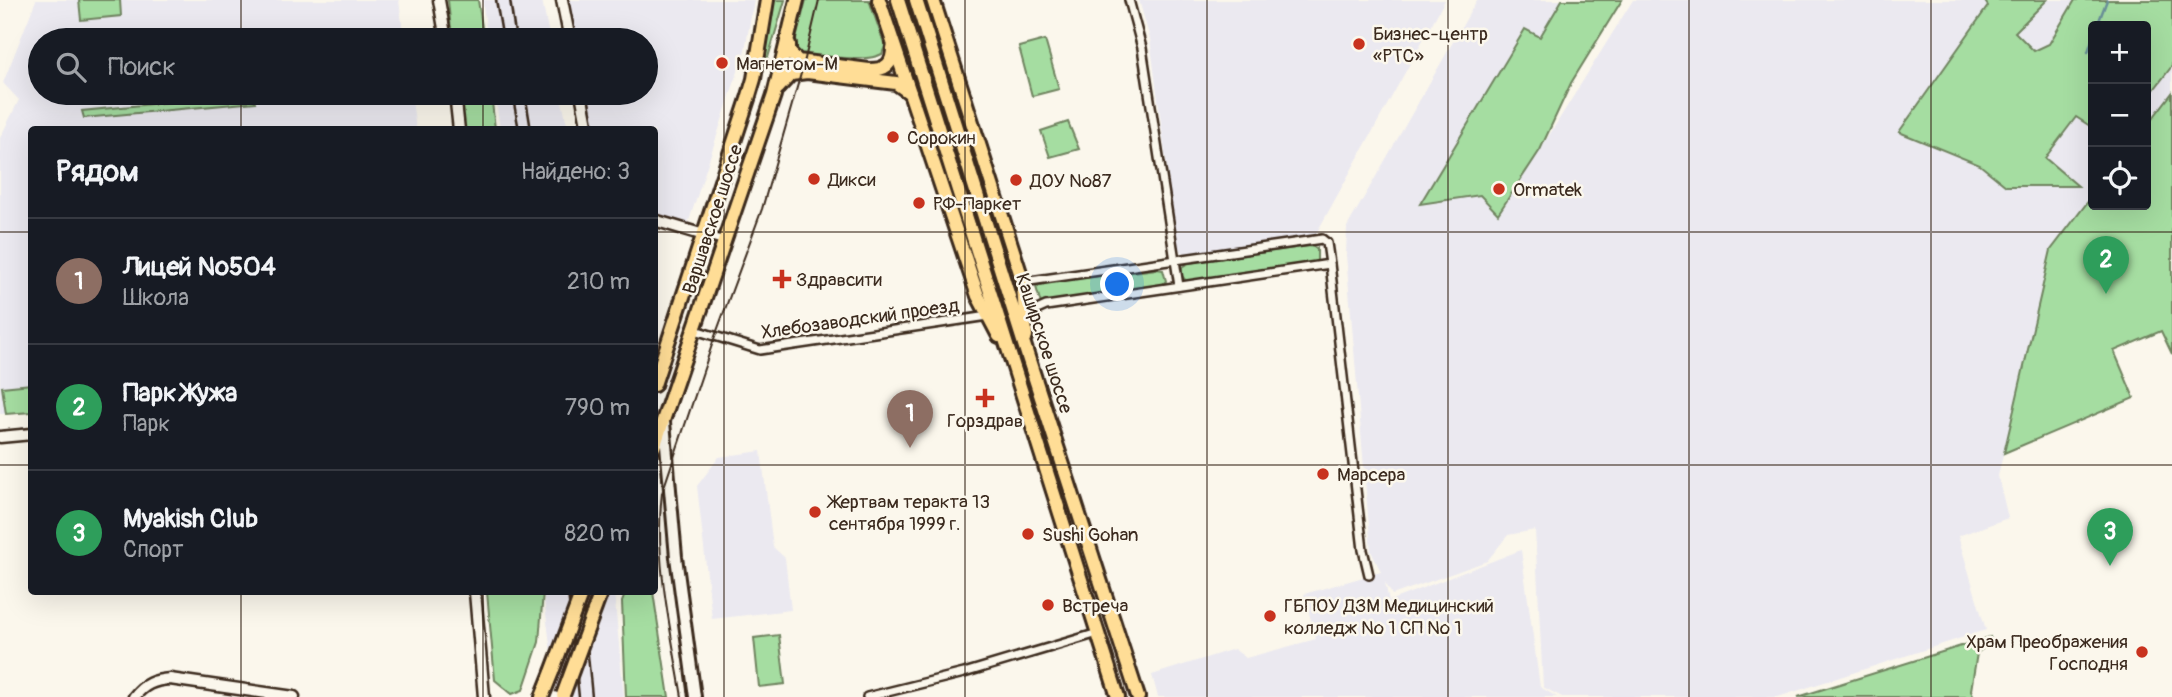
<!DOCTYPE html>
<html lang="ru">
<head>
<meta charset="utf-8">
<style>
  body { margin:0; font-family:Pangolin,sans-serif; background:#20242c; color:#f1f3f6 }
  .controls { position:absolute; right:21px; top:21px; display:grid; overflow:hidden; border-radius:7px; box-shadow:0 7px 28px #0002 }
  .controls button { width:63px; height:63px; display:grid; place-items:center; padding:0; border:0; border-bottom:2px solid #363941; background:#171b24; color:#f1f3f6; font:35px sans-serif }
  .you { position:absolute; left:1118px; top:285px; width:24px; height:24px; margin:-18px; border:5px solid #fff; border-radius:50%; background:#1a73e8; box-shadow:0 0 0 10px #1a73e833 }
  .badge { display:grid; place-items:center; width:46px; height:46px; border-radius:50%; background:#b45309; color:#fff; font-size:23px; font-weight:700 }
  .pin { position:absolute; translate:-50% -58px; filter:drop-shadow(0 2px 4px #0008) }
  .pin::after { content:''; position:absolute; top:37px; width:24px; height:21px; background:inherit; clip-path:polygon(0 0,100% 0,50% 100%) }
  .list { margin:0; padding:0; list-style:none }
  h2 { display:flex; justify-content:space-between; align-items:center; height:91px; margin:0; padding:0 28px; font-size:30px }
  h2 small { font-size:23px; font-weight:400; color:#9ea1a6 }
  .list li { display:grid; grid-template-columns:46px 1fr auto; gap:21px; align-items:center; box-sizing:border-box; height:126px; padding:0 28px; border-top:2px solid #363941 }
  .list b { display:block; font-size:26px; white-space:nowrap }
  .list p { margin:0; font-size:23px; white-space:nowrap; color:#9ea1a6 }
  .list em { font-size:23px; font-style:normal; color:#9ea1a6 }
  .icon { flex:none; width:38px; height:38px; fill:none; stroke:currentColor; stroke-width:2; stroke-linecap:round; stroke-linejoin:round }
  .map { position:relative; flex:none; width:2172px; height:697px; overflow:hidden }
  .search { position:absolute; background:#171b24; box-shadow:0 7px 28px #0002; left:28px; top:28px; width:630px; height:77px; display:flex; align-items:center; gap:18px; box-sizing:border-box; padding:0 24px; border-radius:38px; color:#9ea1a6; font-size:26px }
  .panel { position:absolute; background:#171b24; box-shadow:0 7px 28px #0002; left:28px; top:126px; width:630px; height:469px; border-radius:7px }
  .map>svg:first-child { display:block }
  .built { fill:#ebe9f0 }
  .green { fill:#a5dda1; stroke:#708460; stroke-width:2 }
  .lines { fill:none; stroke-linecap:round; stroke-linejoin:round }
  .stream { stroke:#6b9199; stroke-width:2.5 }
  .minor-casing { stroke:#3b2a1e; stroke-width:12 }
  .tertiary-casing { stroke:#3b2a1e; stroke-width:15 }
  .secondary-casing { stroke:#3b2a1e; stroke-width:16 }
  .primary-casing { stroke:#3b2a1e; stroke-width:18 }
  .minor { stroke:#fbf7ec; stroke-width:7 }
  .tertiary { stroke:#fbf7ec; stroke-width:10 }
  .secondary { stroke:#fbf7ec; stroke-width:10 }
  .primary { stroke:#ffdd96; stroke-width:12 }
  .tram { stroke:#3b2a1e; stroke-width:2 }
  .rail { stroke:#3b2a1e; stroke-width:2.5 }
  .primary-bridge-casing { stroke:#3b2a1e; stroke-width:18; stroke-linecap:butt }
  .primary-bridge { stroke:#ffdd96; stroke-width:12 }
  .grid { fill:none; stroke:#3b2a1e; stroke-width:2; stroke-opacity:0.55 }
  .poi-dot { fill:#c8321e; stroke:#fbf7ec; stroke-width:2.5 }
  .labels { text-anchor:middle; stroke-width:5; stroke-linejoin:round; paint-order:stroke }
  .poi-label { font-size:19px; fill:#3b2a1e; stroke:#fbf7ec; text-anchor:start }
  .street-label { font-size:19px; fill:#3b2a1e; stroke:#fbf7ec }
</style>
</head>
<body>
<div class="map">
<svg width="2172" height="697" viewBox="0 0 2172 697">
  <rect width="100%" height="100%" fill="#fbf7ec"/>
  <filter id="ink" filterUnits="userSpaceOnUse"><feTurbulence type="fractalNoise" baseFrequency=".0143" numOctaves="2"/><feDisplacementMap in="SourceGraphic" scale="14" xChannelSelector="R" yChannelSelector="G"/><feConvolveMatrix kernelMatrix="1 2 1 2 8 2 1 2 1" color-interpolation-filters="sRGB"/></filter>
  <g filter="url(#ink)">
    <g class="built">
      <polygon points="36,0 399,0 404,40 40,40 40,93 411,93 416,129 32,130 31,412 0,414 0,138 19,100 3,83"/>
      <polygon points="482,0 542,0 550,40 488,40"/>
      <polygon points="567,0 754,0 745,50 687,227 655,217 654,130 593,129 586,93 646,93 646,40 575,40"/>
      <polygon points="1139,0 1445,0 1316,234 1187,254 1181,252 1177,245 1150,39"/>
      <polygon points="1477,0 1562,0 1540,37 1524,29 1421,203 1480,195 1498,213 1540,150 1633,0 2172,0 2172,95 2146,130 2146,26 2093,26 2093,198 2051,250 1998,476 2008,518 1958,536 1986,630 1778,697 1562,697 1543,687 1535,530 1508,535 1487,561 1392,595 1385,582 1389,601 1521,550 1540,687 1557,697 1158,697 1152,675 1234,649 1246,658 1316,639 1304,594 1381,572 1371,551 1346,255 1347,227"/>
      <polygon points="495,93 560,93 568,129 500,129"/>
      <polygon points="761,451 773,547 785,558 791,610 712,619 697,486 719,457"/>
      <polygon points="543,592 614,592 624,697 557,697"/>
    </g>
    <g class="green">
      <polygon points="79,0 120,0 121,16 81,20"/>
      <polygon points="448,0 478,0 484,40 452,40"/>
      <polygon points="771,0 785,0 767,61 763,60"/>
      <path d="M806,0H869L885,46L882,54C863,64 824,54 801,56L796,52L795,43Z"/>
      <polygon points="1562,0 1622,0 1571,83 1540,150 1498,214 1480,195 1420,204 1525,29 1540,37"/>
      <polygon points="1984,0 2047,0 2015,32 2034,51 2049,44 2075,0 2172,0 2172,66 2146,100 2146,26 2093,26 2093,128 2076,117 2045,158 2078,186 2006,186 1980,165 1899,132 1988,6"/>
      <polygon points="1045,40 1059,89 1032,96 1019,47"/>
      <polygon points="459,93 491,93 495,129 463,129"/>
      <polygon points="2172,93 2172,354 2161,331 2114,351 2134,398 2004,453 2051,250 2093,195 2093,205 2146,205 2146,127"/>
      <polygon points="253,94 255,102 84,118 82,111"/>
      <polygon points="1068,122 1079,149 1050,157 1041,131"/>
      <polygon points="1309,246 1317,248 1317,260 1311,264 1187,282 1181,275 1182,267 1188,263"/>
      <polygon points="1157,269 1163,270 1166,281 1161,286 1041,304 1036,287 1050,282"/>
      <polygon points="31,384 31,412 6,414 2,387"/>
      <polygon points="487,592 543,592 539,642 523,690 512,694 495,680"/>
      <polygon points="626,592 653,592 669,697 626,697 622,602"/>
      <polygon points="779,635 785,684 759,687 754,638"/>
      <polygon points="1990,637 1992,642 1977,653 1971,690 1974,697 1798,697"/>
    </g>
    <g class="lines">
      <g class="stream">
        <polyline points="2097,26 2107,0"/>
        <polyline points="2088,52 2093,37"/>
      </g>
      <defs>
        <g id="minor">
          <polyline points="1129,0 1142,48 1179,286"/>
          <polyline points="704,235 725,241"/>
          <polyline points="1023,282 1322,239 1327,243 1330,264 1363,550 1369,575"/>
          <polyline points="1026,315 1046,306 1330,264"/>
          <polyline points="695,330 760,350 988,316"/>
          <polyline points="867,697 964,673 1098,633"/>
        </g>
        <g id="tertiary">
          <polyline points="439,0 446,40"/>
          <polyline points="562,0 570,40"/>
          <polyline points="455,93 459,130"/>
          <polyline points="581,93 588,130"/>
          <polyline points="654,220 704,235"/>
          <polyline points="0,437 32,434"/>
          <polyline points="475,592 484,697"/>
          <path d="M134,697C144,684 154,680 170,679L294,697"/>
        </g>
        <polyline id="secondary" points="664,422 676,557 695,697"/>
        <g id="primary">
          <polyline points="879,0 978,296 999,336"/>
          <polyline points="898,0 1118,697"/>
          <polyline points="916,0 1027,354 1138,697"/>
          <polyline points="933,0 1023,282 1026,336"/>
          <path d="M789,44V52L798,61L869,70C885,70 893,65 893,48"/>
          <polyline points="778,88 791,74 807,72 896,83 910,93"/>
          <polyline points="654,385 748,99 754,79 767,0"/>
          <polyline points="654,447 774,95 797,0"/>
          <polyline points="542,697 552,672"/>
        </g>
      </defs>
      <use href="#minor" class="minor-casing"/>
      <use href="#tertiary" class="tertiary-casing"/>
      <use href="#secondary" class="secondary-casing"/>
      <use href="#primary" class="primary-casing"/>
      <use href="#minor" class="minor"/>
      <use href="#tertiary" class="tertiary"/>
      <use href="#secondary" class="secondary"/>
      <use href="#primary" class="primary"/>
      <path class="tram" d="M682,697C671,631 654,560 662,493L714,339L762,209L804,63L819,0"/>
      <g class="rail">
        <polyline points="496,0 503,40"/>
        <polyline points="510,0 516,40"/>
        <polyline points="512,93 519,130"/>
        <polyline points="525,93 531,130"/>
        <polyline points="568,592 579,697"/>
        <polyline points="582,592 592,697"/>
      </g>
      <defs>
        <g id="primary-bridge">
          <polyline points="552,672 582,592"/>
          <polyline points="563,695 601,592"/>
        </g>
      </defs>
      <use href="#primary-bridge" class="primary-bridge-casing"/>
      <use href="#primary-bridge" class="primary-bridge"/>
    </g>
  </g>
  <path class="grid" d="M241,0V40M483,0V40M724,0V697M965,0V697M1207,0V697M1448,0V697M1689,0V697M1931,0V697M241,93V130M483,93V130M0,232H32M654,232H2172M0,465H32M654,465H2172M241,592V697M483,592V697"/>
  <g class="poi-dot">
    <circle cx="1359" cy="44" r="7"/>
    <circle cx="722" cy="63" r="7"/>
    <circle cx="893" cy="137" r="7"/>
    <circle cx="814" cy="179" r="7"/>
    <circle cx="1016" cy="180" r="7"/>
    <circle cx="1499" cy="189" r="7"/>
    <circle cx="919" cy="203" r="7"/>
    <path d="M778.5 268.5h7v7h7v7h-7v7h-7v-7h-7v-7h7z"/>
    <path d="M981.5 387.5h7v7h7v7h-7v7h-7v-7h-7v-7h7z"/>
    <circle cx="1323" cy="474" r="7"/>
    <circle cx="815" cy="512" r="7"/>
    <circle cx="1028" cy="534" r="7"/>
    <circle cx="1048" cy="605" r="7"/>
    <circle cx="1270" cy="616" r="7"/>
    <circle cx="2142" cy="652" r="7"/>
  </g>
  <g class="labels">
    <g class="poi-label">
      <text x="1373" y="40">Бизнес-центр<tspan x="1373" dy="22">«РТС»</tspan></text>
      <text x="736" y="70">Магнетом-М</text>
      <text x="907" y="144">Сорокин</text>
      <text x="828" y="186">Дикси</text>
      <text x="1030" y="187">ДОУ №87</text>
      <text x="1513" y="196">Ormatek</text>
      <text x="933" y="210">РФ-Паркет</text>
      <text x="796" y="286">Здравсити</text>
      <text x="985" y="427" text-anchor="middle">Горздрав</text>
      <text x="1337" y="481">Марсера</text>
      <text x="829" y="508">Жертвам теракта 13<tspan x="829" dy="22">сентября 1999 г.</tspan></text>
      <text x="1042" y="541">Sushi Gohan</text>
      <text x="1062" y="612">Встреча</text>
      <text x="1284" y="612">ГБПОУ ДЗМ Медицинский<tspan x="1284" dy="22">колледж № 1 СП № 1</tspan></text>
      <text x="2128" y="648" text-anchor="end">Храм Преображения<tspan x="2128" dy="22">Господня</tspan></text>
    </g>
    <g class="street-label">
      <text transform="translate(712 219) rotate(-72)" y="7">Варшавское шоссе</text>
      <text transform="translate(860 318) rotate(-8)" y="7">Хлебозаводский проезд</text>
      <text transform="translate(1045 343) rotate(72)" y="7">Каширское шоссе</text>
    </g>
  </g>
</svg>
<div class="controls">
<button>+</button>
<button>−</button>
<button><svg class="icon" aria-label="locate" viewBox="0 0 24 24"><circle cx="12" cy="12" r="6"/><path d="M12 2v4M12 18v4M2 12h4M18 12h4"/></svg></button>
</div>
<div class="you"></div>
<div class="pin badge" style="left:910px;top:448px;background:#8d6e63">1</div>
<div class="pin badge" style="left:2106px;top:294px;background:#2e9e5b">2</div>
<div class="pin badge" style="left:2110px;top:566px;background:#2e9e5b">3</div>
<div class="search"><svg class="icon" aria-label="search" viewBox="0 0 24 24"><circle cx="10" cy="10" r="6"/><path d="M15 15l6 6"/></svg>Поиск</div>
<section class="panel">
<h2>Рядом<small>Найдено: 3</small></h2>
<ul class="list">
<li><span class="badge" style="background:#8d6e63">1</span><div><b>Лицей №504</b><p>Школа</p></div><em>210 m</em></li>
<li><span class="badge" style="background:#2e9e5b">2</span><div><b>Парк Жужа</b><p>Парк</p></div><em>790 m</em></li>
<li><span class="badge" style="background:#2e9e5b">3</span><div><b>Myakish Club</b><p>Спорт</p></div><em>820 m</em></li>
</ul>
</section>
</div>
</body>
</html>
